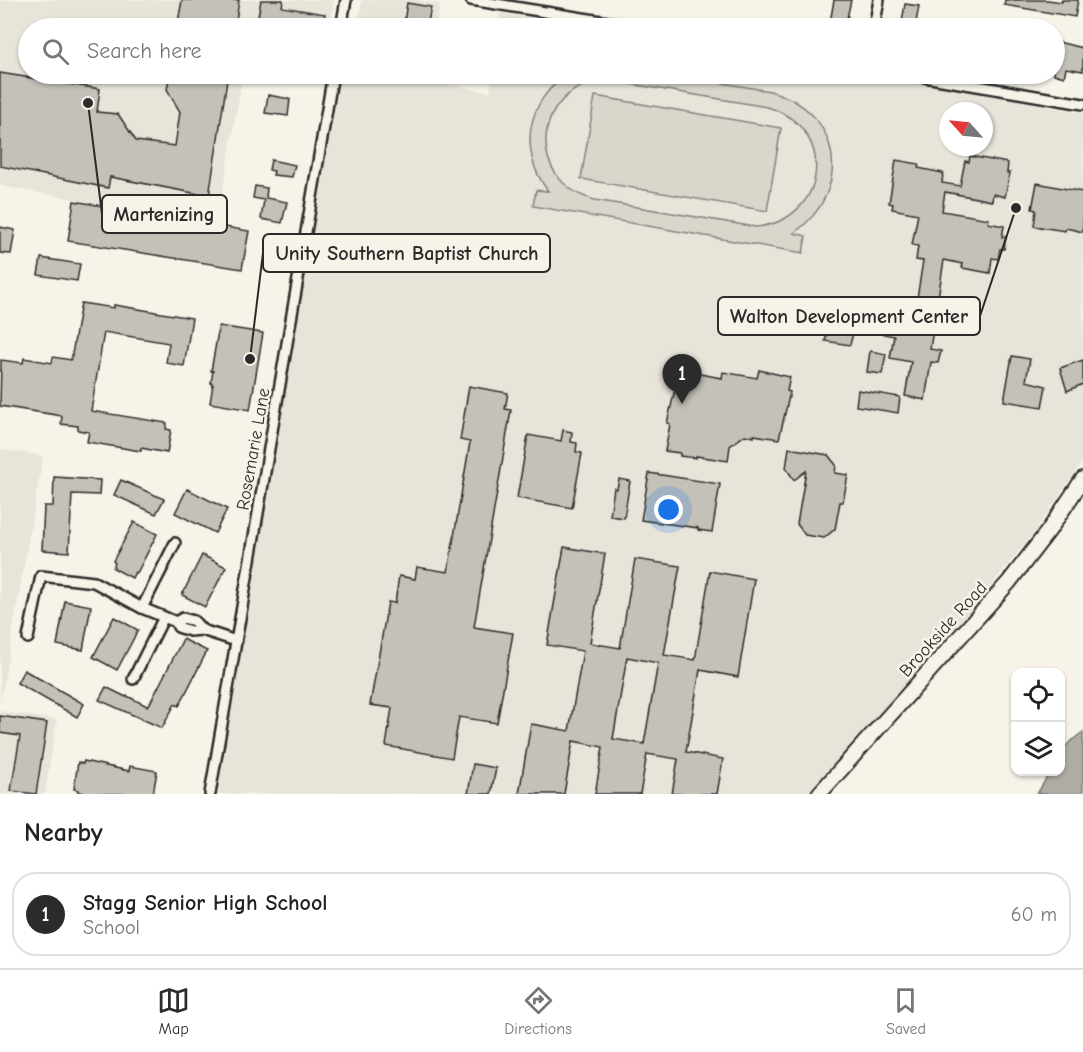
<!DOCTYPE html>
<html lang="en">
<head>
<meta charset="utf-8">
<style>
  body { margin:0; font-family:"Comic Neue",sans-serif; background:#f2f2f2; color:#222 }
  .controls { position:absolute; right:18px; bottom:18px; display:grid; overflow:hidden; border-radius:12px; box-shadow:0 2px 4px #0004 }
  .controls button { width:54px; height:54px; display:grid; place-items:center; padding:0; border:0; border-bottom:2px solid #e0e0e0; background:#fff; color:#222; font:30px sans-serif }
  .compass { position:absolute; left:939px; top:102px; width:54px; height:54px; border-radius:50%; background:#fff; box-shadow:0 2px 4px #0004; rotate:297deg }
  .you { position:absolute; left:669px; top:510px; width:21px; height:21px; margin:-15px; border:4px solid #fff; border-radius:50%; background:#1a73e8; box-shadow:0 0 0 9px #1a73e833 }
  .badge { display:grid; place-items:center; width:39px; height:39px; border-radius:50%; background:#2b2b2b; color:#fff; font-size:20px; font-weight:700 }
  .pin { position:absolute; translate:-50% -50px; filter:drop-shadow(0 2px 3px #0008) }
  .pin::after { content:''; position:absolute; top:32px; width:21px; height:18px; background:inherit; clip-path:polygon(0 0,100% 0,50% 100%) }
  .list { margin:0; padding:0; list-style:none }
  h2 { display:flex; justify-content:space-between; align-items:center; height:78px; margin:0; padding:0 24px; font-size:26px }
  h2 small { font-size:20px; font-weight:400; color:#767676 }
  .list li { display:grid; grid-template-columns:39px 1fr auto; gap:18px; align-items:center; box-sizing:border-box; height:84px; margin:0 12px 12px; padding:0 12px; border:2px solid #e0e0e0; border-radius:24px }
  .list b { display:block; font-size:22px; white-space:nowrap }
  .list p { margin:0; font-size:20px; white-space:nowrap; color:#767676 }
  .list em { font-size:20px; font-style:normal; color:#767676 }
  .icon { flex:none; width:33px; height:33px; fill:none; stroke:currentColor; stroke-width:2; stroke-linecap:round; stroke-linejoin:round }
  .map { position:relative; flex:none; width:1083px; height:794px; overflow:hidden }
  .search { position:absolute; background:#fff; box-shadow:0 2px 4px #0004; left:18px; right:18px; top:18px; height:66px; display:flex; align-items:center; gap:15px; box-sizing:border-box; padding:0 21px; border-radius:33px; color:#767676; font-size:22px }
  .sheet { height:174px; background:#fff }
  nav { display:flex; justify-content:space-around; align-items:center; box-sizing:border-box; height:84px; border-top:2px solid #e0e0e0; background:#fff; font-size:16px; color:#767676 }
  nav a { display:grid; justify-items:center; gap:3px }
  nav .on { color:#2b2b2b }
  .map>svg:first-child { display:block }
  .built { fill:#e8e4da; fill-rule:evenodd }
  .green { fill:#dad6cc; stroke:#82807c; stroke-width:1.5; fill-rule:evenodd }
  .water { fill:#afaca4; stroke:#7a7874; stroke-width:1.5 }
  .building { fill:#c4c1b9; stroke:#2b2b2b; stroke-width:1.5; fill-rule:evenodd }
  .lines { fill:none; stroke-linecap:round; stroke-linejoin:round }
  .street-casing { stroke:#2b2b2b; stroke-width:14 }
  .secondary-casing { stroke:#2b2b2b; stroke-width:18 }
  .street { stroke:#f7f3e8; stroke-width:9 }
  .secondary { stroke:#f7f3e8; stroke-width:14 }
  .labels { text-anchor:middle; stroke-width:5; stroke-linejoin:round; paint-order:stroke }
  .street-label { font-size:18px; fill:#2b2b2b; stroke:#f7f3e8 }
  .leader { fill:none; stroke:#2b2b2b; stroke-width:2 }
  .callout-dot { fill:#2b2b2b; stroke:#f7f3e8; stroke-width:2 }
  .callout { fill:#f7f3e8; stroke:#2b2b2b; stroke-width:2 }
  .callout-label { font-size:20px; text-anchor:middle; font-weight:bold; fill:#2b2b2b }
</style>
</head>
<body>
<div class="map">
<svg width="1083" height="794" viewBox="0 0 1083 794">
  <rect width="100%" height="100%" fill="#f7f3e8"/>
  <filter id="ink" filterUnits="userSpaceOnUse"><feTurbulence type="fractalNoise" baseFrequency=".0167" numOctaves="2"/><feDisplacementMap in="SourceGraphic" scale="12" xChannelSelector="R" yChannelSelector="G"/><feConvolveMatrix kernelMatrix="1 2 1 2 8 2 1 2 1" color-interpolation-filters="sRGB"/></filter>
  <g filter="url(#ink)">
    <g class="built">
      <polygon points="0,0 334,0 330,28 307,28 252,19 250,28 28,28 28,74 243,74 217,224 0,186"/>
      <polygon points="363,0 417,0 440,4 436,28 357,28 362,1"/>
      <polygon points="500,13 568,22 605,28 498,28"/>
      <path d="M341,74H387L490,92L492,74H877L1083,113V461L1035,531L823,794H218L291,348ZM948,111H984V147H948Z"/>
      <polygon points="0,449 43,456 0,705"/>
      <polygon points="0,711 57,720 45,794 0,794"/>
    </g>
    <g class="green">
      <path d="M569,74H669L770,91C842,110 854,191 794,233L806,236L803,253L533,206L536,190L548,191C518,152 526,99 569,74ZM607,80L767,107C838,127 829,220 756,227L595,200C523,181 533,86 607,80Z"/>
      <polygon points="595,96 781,128 767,211 581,179"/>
    </g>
    <path class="water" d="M1083,732V794H1037L1050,772H1060C1060,749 1064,745 1083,732Z"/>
    <g class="building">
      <polygon points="182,0 239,0 235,28 177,28"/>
      <polygon points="261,0 283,0 282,7 325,14 322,28 258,17"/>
      <polygon points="834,0 851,0 845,28 829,28"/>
      <polygon points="1005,0 1048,0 1062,2 1062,0 1078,0 1075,17 1004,5"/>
      <polygon points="407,3 431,7 427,28 403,28"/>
      <polygon points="905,4 919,6 915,28 901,28"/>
      <polygon points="1054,41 1083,48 1083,71 1066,68 1064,77 1054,74"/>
      <polygon points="0,73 100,89 97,112 118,114 136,141 175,146 180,112 167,89 170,74 228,74 209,196 110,177 108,188 0,166"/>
      <polygon points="268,95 290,99 288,116 265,113"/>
      <polygon points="970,156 1008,163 1007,173 1010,173 1005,197 993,194 992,201 945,192 942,211 989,219 988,223 1004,226 1002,237 1006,237 1004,249 1000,249 998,259 992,258 990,273 962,268 963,264 944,260 930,349 941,351 938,363 931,362 925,400 905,396 911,362 890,358 894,336 859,329 858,334 853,333 850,345 825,341 829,328 817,325 821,300 914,317 923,261 916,260 918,246 912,245 918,214 892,209 893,204 889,203 896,160 919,164 918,168 943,173 942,183 960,186 965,161 969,162"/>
      <polygon points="271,160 295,165 292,177 273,175 274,171 269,170"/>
      <polygon points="1037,183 1083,192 1083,232 1066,228 1065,231 1034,226 1036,210 1032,209"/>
      <polygon points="255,186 267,188 266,198 287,202 282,223 261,219 264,200 253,198"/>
      <polygon points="74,201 249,231 242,269 68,241"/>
      <polygon points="0,227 15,230 11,254 0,253"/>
      <polygon points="41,258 80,264 77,281 38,275"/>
      <polygon points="81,303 114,308 114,305 192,318 184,366 166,363 169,343 104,332 91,411 167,423 166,429 171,430 167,453 141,448 141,451 87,442 89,432 78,430 78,426 61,424 62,416 0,406 1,360 23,363 24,358 52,363 53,357 71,360"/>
      <polygon points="219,326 263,333 250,410 210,403 213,384 211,383 213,371 211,371"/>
      <polygon points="870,351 886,354 882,374 867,372"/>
      <polygon points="1012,356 1030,359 1026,381 1046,386 1042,407 1004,401"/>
      <polygon points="1083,360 1083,384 1067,391 1060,368"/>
      <polygon points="759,370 790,377 787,391 790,392 779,439 754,435 754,437 745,435 730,446 728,461 696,456 696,458 680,456 680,453 665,451 670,424 667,423 679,373 694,376 695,373 722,378 723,372 757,378"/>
      <polygon points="469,386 508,393 505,409 511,410 474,627 513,633 497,723 459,717 452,758 386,746 392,708 370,705 388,602 395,603 399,576 415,579 417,567 448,572 470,442 460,440"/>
      <polygon points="858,390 900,397 898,413 856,406"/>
      <polygon points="563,430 572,432 571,442 577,443 576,452 582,453 572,508 517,498 528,435 561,441"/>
      <polygon points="789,448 828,455 836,465 835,473 848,475 843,502 840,502 835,529 824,538 805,535 797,524 806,471 794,480 786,468"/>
      <polygon points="649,473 720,484 712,532 698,530 698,528 641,520"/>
      <polygon points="54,477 100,480 99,495 72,494 69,552 42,550 44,506 53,506"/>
      <polygon points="619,479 630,481 624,518 610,516 614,488 617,489"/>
      <polygon points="121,480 164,499 156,514 114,495"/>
      <polygon points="187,489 227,509 215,533 175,513"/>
      <polygon points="134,522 157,534 137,573 135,572 132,578 113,568 115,563 113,561"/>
      <path d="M564,547L605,554L590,643L620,648L635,559L680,566L664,655L695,660L710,571L754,579L738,677L700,670L686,752L723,759L717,794H672L678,759L647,754L640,794H595L603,747L573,741L564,794H519L531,724L569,731L583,651L547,645ZM627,657L658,663L644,744L613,739Z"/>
      <polygon points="202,555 226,567 205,607 182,595"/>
      <polygon points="65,601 91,606 83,650 57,645"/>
      <polygon points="114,617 138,630 117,670 93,657"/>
      <polygon points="183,639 207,651 179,706 175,704 162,728 99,700 106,687 126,697 127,696 147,706 149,705"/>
      <polygon points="24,670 84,704 77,717 17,683"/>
      <polygon points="0,716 47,723 36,794 11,791 20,736 0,733"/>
      <polygon points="84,761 129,771 130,766 157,771 153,794 89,794 78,792 78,790 74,789 78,762 83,764"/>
      <polygon points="473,764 496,768 491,794 468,794"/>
    </g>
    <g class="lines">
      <defs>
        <g id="street">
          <polyline points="471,0 645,28"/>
          <polyline points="341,28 346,0"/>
          <polyline points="874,28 879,0"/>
          <polyline points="907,74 1083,104"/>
          <polyline points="142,608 175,543"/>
          <polyline points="176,622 183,618 194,621 202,630"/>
          <polyline points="28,638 41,576 94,582 142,608 176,622 178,627 190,631 202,630 236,641"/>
          <polyline points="133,679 164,617"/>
          <polyline points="210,794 333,74"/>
        </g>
        <polyline id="secondary" points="819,794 1009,582 1049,530 1083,479"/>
      </defs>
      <use href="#street" class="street-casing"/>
      <use href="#secondary" class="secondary-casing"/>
      <use href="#street" class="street"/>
      <use href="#secondary" class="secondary"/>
    </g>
  </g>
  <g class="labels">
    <g class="street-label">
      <text transform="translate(253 449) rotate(-80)" y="6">Rosemarie Lane</text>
      <text transform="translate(943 629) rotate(-48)" y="6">Brookside Road</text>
    </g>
  </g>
  <path class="leader" d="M88 103L102 214M250 359L263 253M1016 208L980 316"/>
  <g class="callout-dot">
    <circle cx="88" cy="103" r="6"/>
    <circle cx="250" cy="359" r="6"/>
    <circle cx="1016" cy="208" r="6"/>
  </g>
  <g class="callout">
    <rect x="102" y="195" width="125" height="38" rx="6"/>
    <rect x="263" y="234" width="287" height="38" rx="6"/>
    <rect x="718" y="297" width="262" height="38" rx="6"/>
  </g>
  <g class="callout-label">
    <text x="164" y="221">Martenizing</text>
    <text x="407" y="260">Unity Southern Baptist Church</text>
    <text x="849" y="323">Walton Development Center</text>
  </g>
</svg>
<div class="controls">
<button><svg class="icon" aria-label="locate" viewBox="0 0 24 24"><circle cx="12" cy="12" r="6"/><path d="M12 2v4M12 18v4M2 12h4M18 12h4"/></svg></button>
<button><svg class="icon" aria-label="layers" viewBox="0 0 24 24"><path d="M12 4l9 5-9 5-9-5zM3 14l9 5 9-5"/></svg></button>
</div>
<svg class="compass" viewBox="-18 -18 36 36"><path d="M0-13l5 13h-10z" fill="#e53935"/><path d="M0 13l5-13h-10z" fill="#767676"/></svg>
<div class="you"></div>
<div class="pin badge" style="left:682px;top:404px">1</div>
<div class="search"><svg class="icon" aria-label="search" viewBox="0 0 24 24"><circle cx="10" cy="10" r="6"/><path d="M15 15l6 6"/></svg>Search here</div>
</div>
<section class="sheet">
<h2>Nearby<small></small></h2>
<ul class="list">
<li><span class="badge">1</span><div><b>Stagg Senior High School</b><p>School</p></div><em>60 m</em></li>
</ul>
</section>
<nav>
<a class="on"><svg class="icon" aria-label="map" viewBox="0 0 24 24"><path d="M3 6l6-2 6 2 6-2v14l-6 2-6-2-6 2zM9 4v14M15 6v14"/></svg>Map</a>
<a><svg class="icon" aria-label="directions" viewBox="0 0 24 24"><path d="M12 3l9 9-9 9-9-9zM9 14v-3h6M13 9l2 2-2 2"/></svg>Directions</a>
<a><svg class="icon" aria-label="saved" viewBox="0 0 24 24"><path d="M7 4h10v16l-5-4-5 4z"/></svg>Saved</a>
</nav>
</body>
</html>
